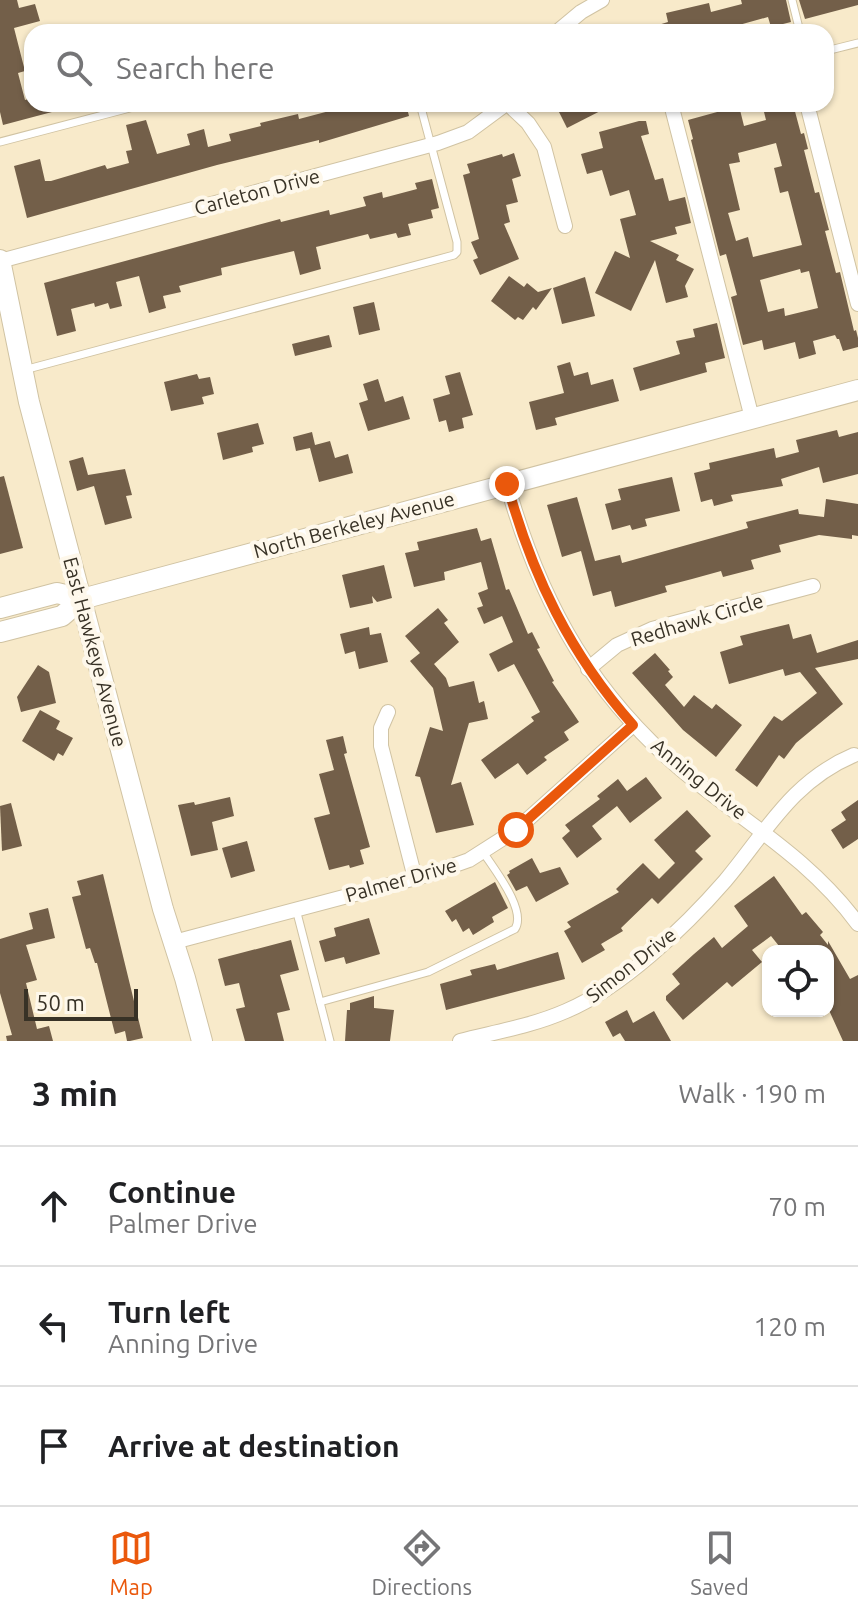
<!DOCTYPE html>
<html lang="en">
<head>
<meta charset="utf-8">
<style>
  body { margin:0; font-family:Ubuntu,sans-serif; background:#f2f2f2; color:#202124 }
  .controls { position:absolute; right:24px; bottom:24px; display:grid; overflow:hidden; border-radius:16px; box-shadow:0 2px 6px #0004 }
  .controls button { width:72px; height:72px; display:grid; place-items:center; padding:0; border:0; border-bottom:2px solid #e0e0e0; background:#fff; color:#202124; font:40px sans-serif }
  .scale { position:absolute; left:24px; bottom:20px; width:114px; box-sizing:border-box; padding-left:8px; border:4px solid #383226; border-top:0; font-size:22px; line-height:28px; white-space:nowrap; color:#383226; -webkit-text-stroke:6px #fef8eb; paint-order:stroke }
  .stop { position:absolute; width:24px; height:24px; margin:-18px; border:6px solid #ea580c; border-radius:50%; background:#fff }
  .stop.end { background:#ea580c; border-color:#fff; box-shadow:0 2px 8px #0008 }
  .list { margin:0; padding:0; list-style:none }
  h2 { display:flex; justify-content:space-between; align-items:center; height:104px; margin:0; padding:0 32px; font-size:34px }
  h2 small { font-size:26px; font-weight:400; color:#757577 }
  .list li { display:grid; grid-template-columns:52px 1fr auto; gap:24px; align-items:center; box-sizing:border-box; height:120px; padding:0 32px; border-top:2px solid #e0e0e0 }
  .list b { display:block; font-size:30px; white-space:nowrap }
  .list p { margin:0; font-size:26px; white-space:nowrap; color:#757577 }
  .list em { font-size:26px; font-style:normal; color:#757577 }
  .icon { flex:none; width:44px; height:44px; fill:none; stroke:currentColor; stroke-width:2; stroke-linecap:round; stroke-linejoin:round }
  .map { position:relative; flex:none; width:858px; height:1041px; overflow:hidden }
  .search { position:absolute; background:#fff; box-shadow:0 2px 6px #0004; left:24px; right:24px; top:24px; height:88px; display:flex; align-items:center; gap:20px; box-sizing:border-box; padding:0 28px; border-radius:24px; color:#757577; font-size:30px }
  .sheet { height:464px; background:#fff }
  nav { display:flex; justify-content:space-around; align-items:center; box-sizing:border-box; height:112px; border-top:2px solid #e0e0e0; background:#fff; font-size:22px; color:#757577 }
  nav a { display:grid; justify-items:center; gap:4px }
  nav .on { color:#ea580c }
  .map>svg:first-child { display:block }
  .building { fill:#735f49; fill-rule:evenodd }
  .lines { fill:none; stroke-linecap:round; stroke-linejoin:round }
  .lane-casing { stroke:#d0c3a3; stroke-width:9 }
  .street-casing { stroke:#d0c3a3; stroke-width:16 }
  .secondary-casing { stroke:#d0c3a3; stroke-width:22 }
  .lane { stroke:#fff; stroke-width:7 }
  .street { stroke:#fff; stroke-width:14 }
  .secondary { stroke:#fff; stroke-width:20 }
  .route { stroke:#ea580c; stroke-width:10 }
  .labels { text-anchor:middle; stroke-width:8; stroke-linejoin:round; paint-order:stroke }
  .street-label { font-size:20px; fill:#383226; stroke:#fef8eb }
</style>
</head>
<body>
<div class="map">
<svg width="858" height="1041" viewBox="0 0 858 1041">
  <rect width="100%" height="100%" fill="#f8eaca"/>
  <g class="building">
    <polygon points="0,0 17,0 19,8 35,4 40,21 14,28 25,71 18,73 25,100 32,98 32,104 67,104 67,108 3,125 0,112"/>
    <polygon points="741,0 786,0 791,22 771,27 768,17 739,25 741,32 645,32 645,29 668,22 666,13 709,3 711,12 742,4"/>
    <polygon points="799,0 858,0 858,5 805,19"/>
    <polygon points="335,104 406,104 409,116 319,143 319,140 217,165 27,218 14,166 40,159 45,181 51,181 105,165 107,169 129,163 126,151 132,150 126,125 146,120 157,154 190,145 187,134 204,129 208,147 231,141 229,134 261,126 260,123 298,114 299,119 337,109"/>
    <polygon points="555,104 614,104 567,128"/>
    <path d="M762,104H793L801,134L804,133L808,149L804,150L815,193L819,192L829,230L825,231L836,273L840,272L854,331L856,330L858,338V347L843,351L839,339H837L835,335L813,341L816,354L799,359L795,342L764,350L762,340L743,345L731,297L737,295L726,254L720,256L691,140L693,139L688,120L739,106L744,126L766,120ZM776,143L782,166L774,168L780,193L788,191L802,245L753,257L748,237L736,241L729,216L728,213L740,210L729,164L740,162L738,153ZM800,269L801,273L809,271L818,308L785,316L784,308L768,312L760,280Z"/>
    <polygon points="639,121 646,121 649,134 641,136 655,180 663,178 669,201 685,197 691,223 675,227 677,234 650,241 679,255 676,260 694,269 685,286 688,297 666,303 655,260 631,311 595,293 615,251 630,258 620,219 636,215 629,190 610,196 602,170 587,174 581,154 603,148 599,132"/>
    <polygon points="514,153 521,176 512,179 518,202 506,205 510,222 504,224 519,259 480,275 473,260 478,258 471,242 479,239 463,175 470,173 467,164 502,154 503,157"/>
    <polygon points="432,179 439,208 431,210 433,218 408,224 411,235 398,238 396,233 370,239 368,234 316,247 321,269 300,275 294,251 221,268 222,275 179,286 181,292 163,296 166,308 149,313 139,276 116,282 122,306 110,309 108,303 95,307 94,303 71,309 76,331 57,336 44,283 280,219 281,222 329,210 330,215 366,206 363,197 382,192 383,198 417,189 415,183"/>
    <polygon points="509,276 524,287 527,283 538,292 552,288 536,310 533,307 523,320 518,317 515,320 491,301"/>
    <polygon points="585,277 595,316 562,324 553,288"/>
    <polygon points="374,302 380,330 359,335 353,307"/>
    <polygon points="717,323 725,358 705,363 707,372 640,391 633,368 680,354 676,341 695,337 693,329"/>
    <polygon points="329,335 332,347 295,356 292,344"/>
    <polygon points="570,362 574,376 588,372 591,385 613,379 619,401 555,418 557,425 536,430 529,402 564,393 557,366"/>
    <polygon points="460,372 473,415 462,418 464,428 449,432 446,420 439,422 433,399 450,394 445,376"/>
    <polygon points="197,374 199,379 210,377 214,394 202,397 204,404 171,411 164,382"/>
    <polygon points="378,379 385,402 403,396 410,419 368,431 359,403 368,400 363,384"/>
    <polygon points="258,423 264,444 252,447 253,452 223,460 217,433"/>
    <polygon points="837,430 839,437 858,432 858,474 823,483 819,467 781,479 783,486 731,495 733,501 714,506 712,499 701,502 694,473 710,469 709,463 774,448 776,458 799,452 796,440"/>
    <polygon points="312,432 315,445 330,441 335,458 348,454 353,473 319,482 310,448 296,451 293,437"/>
    <polygon points="83,457 88,475 125,469 132,495 126,496 132,518 105,525 94,486 77,491 69,461"/>
    <polygon points="4,476 23,548 0,554 0,477"/>
    <polygon points="672,477 680,511 645,519 647,526 632,530 630,525 612,530 605,504 621,500 618,489"/>
    <polygon points="577,497 595,561 620,555 622,563 748,528 746,522 798,509 799,514 824,517 826,499 858,504 858,536 852,535 852,539 819,535 779,545 781,552 751,560 754,569 723,577 721,571 692,579 665,586 667,592 615,607 611,591 593,596 581,551 562,557 547,505"/>
    <polygon points="477,528 481,541 491,538 506,590 509,589 528,634 532,632 540,648 537,649 554,681 552,682 579,722 564,732 569,740 544,757 547,760 527,775 518,763 495,779 481,760 534,721 531,717 540,712 514,664 498,672 489,654 513,642 502,616 484,624 477,608 483,606 478,593 488,589 481,562 444,572 445,580 414,587 405,553 419,550 417,542"/>
    <polygon points="384,565 392,598 377,602 372,596 373,603 350,608 342,575"/>
    <polygon points="438,608 448,620 444,623 459,642 434,664 446,678 449,687 474,681 479,703 484,701 488,719 469,723 451,785 461,782 474,825 436,833 420,777 415,776 430,727 443,731 433,688 410,661 420,653 405,636"/>
    <polygon points="789,624 793,639 811,634 817,653 858,640 858,659 815,668 843,704 796,743 784,759 779,755 757,787 735,770 774,716 782,721 817,693 800,672 785,676 783,669 729,684 720,652 743,645 740,636"/>
    <polygon points="369,627 370,635 381,633 388,662 359,669 355,651 345,654 340,634"/>
    <polygon points="655,653 670,670 668,671 673,677 665,685 684,707 694,695 712,709 716,704 742,725 716,757 683,730 632,673"/>
    <polygon points="38,665 49,672 56,703 21,712 17,697"/>
    <polygon points="40,710 60,721 56,729 73,738 63,756 58,753 54,761 22,741"/>
    <polygon points="343,736 347,753 344,754 370,847 360,850 364,864 350,868 349,865 329,870 314,818 330,814 319,774 334,770 326,740"/>
    <polygon points="646,777 662,798 630,823 617,806 592,826 602,839 577,858 562,838 570,831 565,825 600,799 597,796 618,779 627,791"/>
    <polygon points="230,797 234,816 212,822 218,850 191,856 178,805 194,802 195,805"/>
    <polygon points="858,800 858,839 843,849 831,830 846,820 841,812"/>
    <polygon points="11,803 22,846 2,851 0,806"/>
    <polygon points="687,810 711,836 695,851 703,859 658,904 652,898 621,928 623,931 601,944 605,950 582,963 564,931 571,927 567,922 619,892 616,889 643,863 659,879 675,863 654,840"/>
    <polygon points="247,841 255,871 231,878 222,848"/>
    <polygon points="532,858 540,873 560,867 569,884 536,902 527,886 516,891 507,875 510,873 509,871"/>
    <polygon points="103,874 143,1038 130,1041 127,1041 125,1031 115,1034 97,963 95,963 90,948 86,949 72,897 81,895 77,881"/>
    <polygon points="774,876 802,915 806,912 823,932 820,935 828,945 828,941 850,979 858,975 858,1041 843,1041 828,1008 828,951 783,951 771,936 752,950 762,962 732,987 727,982 683,1020 666,1000 666,996 680,984 672,974 694,954 714,937 722,948 748,926 734,906"/>
    <polygon points="495,882 508,908 492,917 494,922 473,935 469,928 463,932 456,919 452,922 445,911"/>
    <polygon points="48,908 55,938 26,945 37,980 26,983 37,1029 49,1026 53,1041 7,1041 6,1036 12,1035 0,993 0,939 33,929 29,913"/>
    <polygon points="369,918 380,954 346,964 344,957 325,962 319,941 336,936 334,928"/>
    <polygon points="291,940 299,970 280,975 290,1010 277,1013 284,1041 245,1041 236,1009 245,1007 239,983 225,986 218,959"/>
    <polygon points="558,952 565,979 446,1010 440,984 472,975 470,970 495,964 497,970"/>
    <polygon points="374,996 374,1008 394,1010 390,1041 345,1041 347,1010 350,1010 350,1003"/>
    <polygon points="627,1010 633,1023 654,1011 671,1041 625,1041 620,1033 613,1037 605,1022"/>
  </g>
  <g class="lines">
    <defs>
      <g id="lane">
        <polyline points="792,0 800,32"/>
        <polyline points="826,51 858,43"/>
        <polyline points="0,142 145,104"/>
        <polyline points="24,370 454,255 457,252 457,242 420,104"/>
        <polyline points="296,909 330,1041"/>
        <path d="M320,1002L428,972L515,929C527,910 494,869 483,852"/>
      </g>
      <g id="street">
        <polyline points="557,32 581,12 602,0"/>
        <polyline points="508,104 528,123 544,147 565,226"/>
        <polyline points="671,104 752,418"/>
        <polyline points="807,104 858,304"/>
        <polyline points="0,261 438,143 468,132 506,104"/>
        <path d="M507,484C541,606 595,701 695,781C754,828 812,862 858,924"/>
        <polyline points="588,669 617,645 652,629 813,586"/>
        <polyline points="388,712 381,728 381,746 415,878"/>
        <polyline points="174,942 427,875 469,860 516,830 633,725"/>
        <path d="M460,1041C495,1032 532,1026 566,1011C621,988 685,927 725,881C766,832 792,781 854,755"/>
      </g>
      <g id="secondary">
        <polyline points="0,260 29,402 163,909 185,978 202,1041"/>
        <polyline points="0,608 57,593 82,599"/>
        <polyline points="0,632 62,616 82,599 858,390"/>
      </g>
    </defs>
    <use href="#lane" class="lane-casing"/>
    <use href="#street" class="street-casing"/>
    <use href="#secondary" class="secondary-casing"/>
    <use href="#lane" class="lane"/>
    <use href="#street" class="street"/>
    <use href="#secondary" class="secondary"/>
  </g>
  <g class="lines">
    <path class="route" d="M507,484C532,575 570,654 633,725L516,830"/>
  </g>
  <g class="labels">
    <g class="street-label">
      <text transform="translate(257 192) rotate(-15)" y="7">Carleton Drive</text>
      <text transform="translate(354 525) rotate(-15)" y="7">North Berkeley Avenue</text>
      <text transform="translate(697 620) rotate(-17)" y="7">Redhawk Circle</text>
      <text transform="translate(95 652) rotate(75)" y="7">East Hawkeye Avenue</text>
      <text transform="translate(699 779) rotate(39)" y="7">Anning Drive</text>
      <text transform="translate(401 880) rotate(-16)" y="7">Palmer Drive</text>
      <text transform="translate(631 965) rotate(-38)" y="7">Simon Drive</text>
    </g>
  </g>
</svg>
<div class="controls">
<button><svg class="icon" aria-label="locate" viewBox="0 0 24 24"><circle cx="12" cy="12" r="6"/><path d="M12 2v4M12 18v4M2 12h4M18 12h4"/></svg></button>
</div>
<div class="scale">50 m</div>
<div class="stop" style="left:516px;top:830px"></div>
<div class="stop end" style="left:507px;top:484px"></div>
<div class="search"><svg class="icon" aria-label="search" viewBox="0 0 24 24"><circle cx="10" cy="10" r="6"/><path d="M15 15l6 6"/></svg>Search here</div>
</div>
<section class="sheet">
<h2>3 min<small>Walk · 190 m</small></h2>
<ul class="list">
<li><svg class="icon" aria-label="ahead" viewBox="0 0 24 24"><path d="M12 20V5M6 11l6-6 6 6"/></svg><div><b>Continue</b><p>Palmer Drive</p></div><em>70 m</em></li>
<li><svg class="icon" aria-label="left" viewBox="0 0 24 24"><path d="M17 20v-9H6M10 6l-5 5 5 5"/></svg><div><b>Turn left</b><p>Anning Drive</p></div><em>120 m</em></li>
<li><svg class="icon" aria-label="arrive" viewBox="0 0 24 24"><path d="M6 21V4h12l-3 4 3 4H6"/></svg><div><b>Arrive at destination</b></div></li>
</ul>
</section>
<nav>
<a class="on"><svg class="icon" aria-label="map" viewBox="0 0 24 24"><path d="M3 6l6-2 6 2 6-2v14l-6 2-6-2-6 2zM9 4v14M15 6v14"/></svg>Map</a>
<a><svg class="icon" aria-label="directions" viewBox="0 0 24 24"><path d="M12 3l9 9-9 9-9-9zM9 14v-3h6M13 9l2 2-2 2"/></svg>Directions</a>
<a><svg class="icon" aria-label="saved" viewBox="0 0 24 24"><path d="M7 4h10v16l-5-4-5 4z"/></svg>Saved</a>
</nav>
</body>
</html>
